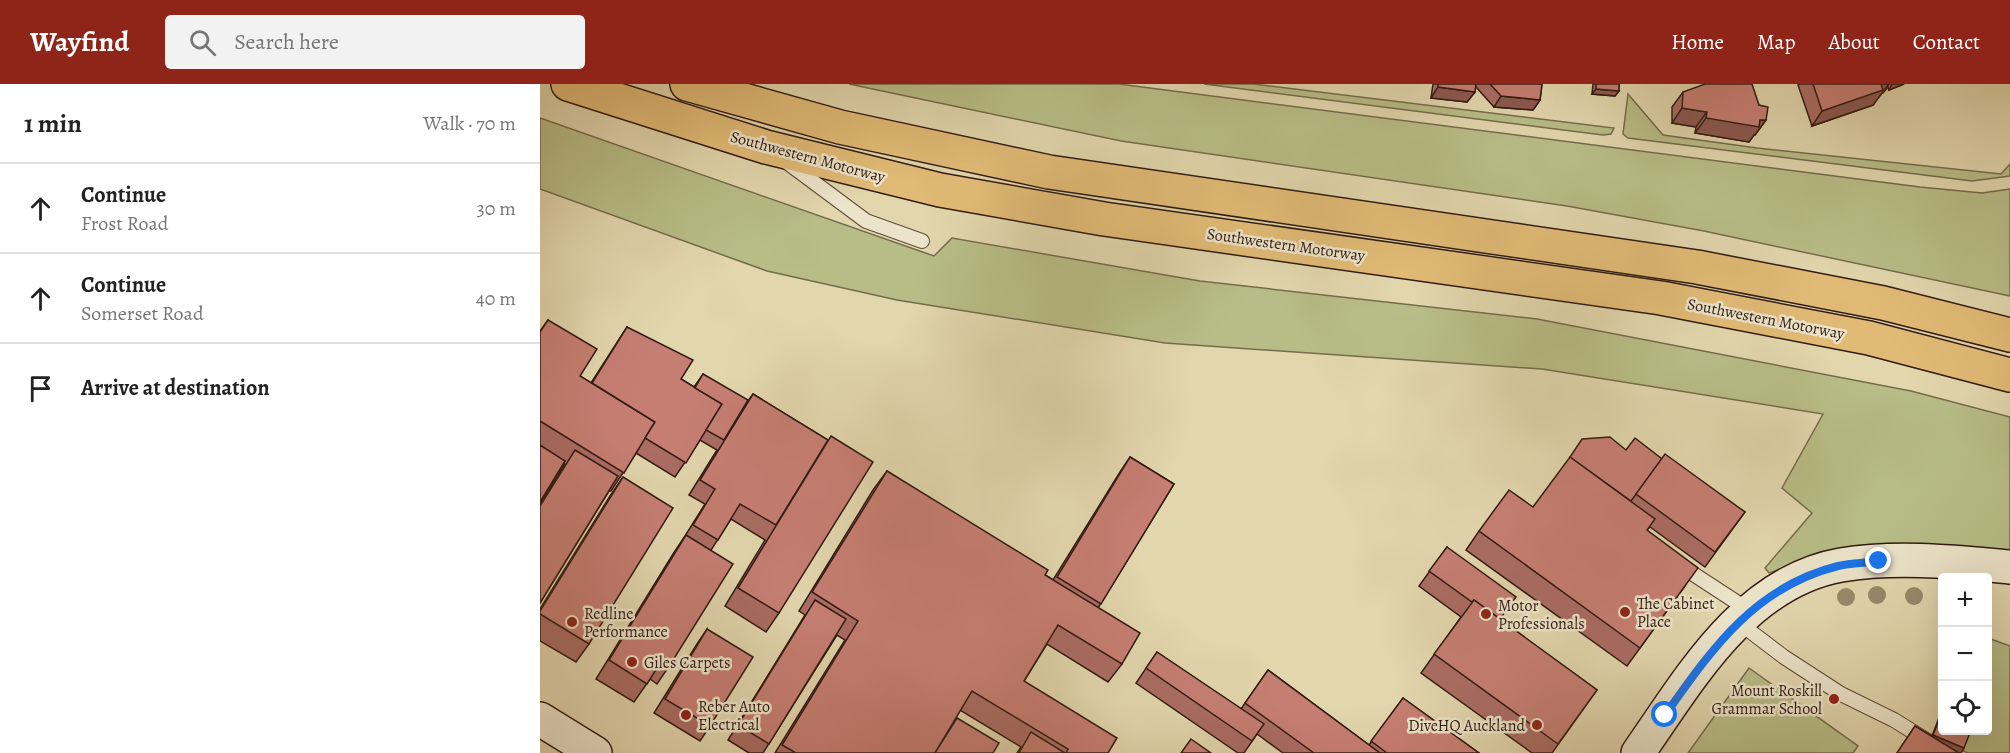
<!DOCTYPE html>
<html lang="en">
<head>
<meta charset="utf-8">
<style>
  body { margin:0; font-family:Alegreya,serif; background:#f2f2f2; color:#222 }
  .controls { position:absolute; right:18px; bottom:18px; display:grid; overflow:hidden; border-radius:6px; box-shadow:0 6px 24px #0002 }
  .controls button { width:54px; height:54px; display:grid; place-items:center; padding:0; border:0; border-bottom:2px solid #e0e0e0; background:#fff; color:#222; font:30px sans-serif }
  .stop { position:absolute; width:18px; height:18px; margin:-14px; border:4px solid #1a73e8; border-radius:50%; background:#fff }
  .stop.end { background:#1a73e8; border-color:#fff; box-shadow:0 2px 6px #0008 }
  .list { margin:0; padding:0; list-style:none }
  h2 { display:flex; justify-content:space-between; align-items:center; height:78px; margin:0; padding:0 24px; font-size:26px }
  h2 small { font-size:20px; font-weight:400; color:#767676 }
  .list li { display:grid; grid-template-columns:39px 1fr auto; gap:18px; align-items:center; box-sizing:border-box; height:90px; padding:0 24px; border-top:2px solid #e0e0e0 }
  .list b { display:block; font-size:22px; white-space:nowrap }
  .list p { margin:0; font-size:20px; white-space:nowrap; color:#767676 }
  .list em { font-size:20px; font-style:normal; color:#767676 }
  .icon { flex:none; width:33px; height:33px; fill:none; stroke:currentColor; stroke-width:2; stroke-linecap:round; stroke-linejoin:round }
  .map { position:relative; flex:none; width:1470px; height:669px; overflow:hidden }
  header { display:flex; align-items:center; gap:36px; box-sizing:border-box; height:84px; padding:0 30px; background:#8f2418; color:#fff }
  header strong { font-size:28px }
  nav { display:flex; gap:33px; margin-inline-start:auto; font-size:21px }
  .search { width:420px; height:54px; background:#f2f2f2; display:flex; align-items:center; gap:15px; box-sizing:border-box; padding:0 21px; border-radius:6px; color:#767676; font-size:22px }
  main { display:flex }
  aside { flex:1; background:#fff }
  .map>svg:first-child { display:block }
  .green { fill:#b8bd87; stroke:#756c4c; stroke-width:1.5 }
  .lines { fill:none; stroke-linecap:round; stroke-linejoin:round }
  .service-casing { stroke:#5e4a39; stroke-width:16 }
  .secondary-casing { stroke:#321b12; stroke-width:36 }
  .motorway-casing { stroke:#321b12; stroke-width:36 }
  .service { stroke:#ece4ca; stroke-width:14 }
  .secondary { stroke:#ece4ca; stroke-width:33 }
  .motorway { stroke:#e1bb76; stroke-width:33 }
  .tree { fill:#978a6b }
  .wall { fill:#aa6c63; stroke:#321b12; stroke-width:1.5 }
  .shaded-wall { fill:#8b5850; stroke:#321b12; stroke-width:1.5 }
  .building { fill:#c67e73; stroke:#321b12; stroke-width:1.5 }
  .route { stroke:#1a73e8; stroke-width:8 }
  .poi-dot { fill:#8f2418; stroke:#ece4ca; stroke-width:2 }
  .labels { text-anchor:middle; stroke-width:5; stroke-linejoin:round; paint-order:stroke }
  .street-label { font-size:16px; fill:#321b12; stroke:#ece4ca }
  .poi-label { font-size:16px; fill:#321b12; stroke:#ece4ca; text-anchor:start }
</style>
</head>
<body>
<header>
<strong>Wayfind</strong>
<div class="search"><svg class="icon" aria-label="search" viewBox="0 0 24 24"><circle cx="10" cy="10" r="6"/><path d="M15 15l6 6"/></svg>Search here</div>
<nav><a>Home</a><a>Map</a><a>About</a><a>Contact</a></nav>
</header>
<main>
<aside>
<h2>1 min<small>Walk · 70 m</small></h2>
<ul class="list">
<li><svg class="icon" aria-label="ahead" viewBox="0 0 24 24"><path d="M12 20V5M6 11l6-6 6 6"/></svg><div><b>Continue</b><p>Frost Road</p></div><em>30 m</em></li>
<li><svg class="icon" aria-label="ahead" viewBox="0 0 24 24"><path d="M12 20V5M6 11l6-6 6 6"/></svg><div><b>Continue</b><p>Somerset Road</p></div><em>40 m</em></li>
<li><svg class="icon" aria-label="arrive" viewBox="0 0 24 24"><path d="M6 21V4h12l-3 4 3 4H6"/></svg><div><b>Arrive at destination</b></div></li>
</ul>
</aside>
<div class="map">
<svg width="1470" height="669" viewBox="0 0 1470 669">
  <rect width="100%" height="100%" fill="#e2d6ad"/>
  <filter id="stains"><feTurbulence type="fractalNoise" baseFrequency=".00333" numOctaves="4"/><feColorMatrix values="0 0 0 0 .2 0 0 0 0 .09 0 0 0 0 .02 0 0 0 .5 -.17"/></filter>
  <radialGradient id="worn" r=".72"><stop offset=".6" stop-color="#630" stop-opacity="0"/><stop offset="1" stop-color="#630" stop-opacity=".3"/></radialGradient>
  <g class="green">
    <polygon points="309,0 579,0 1380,103 1442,109 1470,105 1470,212 1164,147 1027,122 581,57"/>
    <polygon points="664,0 714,0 1074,44 1071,50 1063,51"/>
    <polygon points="1088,10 1123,51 1217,64 1461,90 1470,80 1470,92 1432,97 1088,54 1083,50"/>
    <polygon points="0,34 394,172 412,154 660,197 997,235 1371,307 1470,333 1470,470 1275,474 1229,489 1225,484 1272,429 1242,404 1283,330 1002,285 625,259 357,216 227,187 0,105"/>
    <polygon points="1448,554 1470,562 1470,669 1428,669 1421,666 1430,647 1448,646"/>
    <polygon points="1209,584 1318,662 1313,669 1148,669"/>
  </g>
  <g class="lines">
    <defs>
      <g id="service">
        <polyline points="248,79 326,137 382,157"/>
        <polyline points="1138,480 1210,527"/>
        <polyline points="1198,538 1244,573 1301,610 1354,636 1407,669"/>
      </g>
      <g id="secondary">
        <polyline points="0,635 55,669"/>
        <path d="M1098,669C1149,596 1204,498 1301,481C1357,472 1414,478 1470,483"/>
      </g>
      <g id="motorway">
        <polyline points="28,0 226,63 400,106 564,135 1121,214 1329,254 1470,291"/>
        <polyline points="147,0 300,43 509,88 1157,183 1343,219 1470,251"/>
      </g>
    </defs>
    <use href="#service" class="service-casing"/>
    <use href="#secondary" class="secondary-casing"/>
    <use href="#motorway" class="motorway-casing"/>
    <use href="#service" class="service"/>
    <use href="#secondary" class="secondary"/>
    <use href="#motorway" class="motorway"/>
  </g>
  <g class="tree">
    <circle cx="1337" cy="511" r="9"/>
    <circle cx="1374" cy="512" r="9"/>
    <circle cx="1306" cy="513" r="9"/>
  </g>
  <g class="wall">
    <polygon points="893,0 1002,0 1000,16 993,26 954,23 935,2 935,8 927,18 891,14"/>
    <polygon points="1053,0 1079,0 1079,7 1075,12 1052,10"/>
    <polygon points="1259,0 1364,0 1349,6 1348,3 1343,9 1341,9 1333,21 1272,42 1258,1"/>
    <polygon points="1143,8 1219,21 1226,36 1215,51 1214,51 1209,58 1155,49 1156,43 1132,39 1132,23"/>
    <polygon points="8,236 40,292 51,299 87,243 141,295 154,303 163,290 205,321 213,310 288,356 239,529 226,548 185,522 225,456 191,435 171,466 130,581 117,600 110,595 94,618 56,595 133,470 145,452 165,420 149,411 177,366 160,356 135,393 96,369 71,407 69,407 0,519 0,420 25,380 24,379 0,418 0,247"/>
    <polygon points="1086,366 1122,375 1205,428 1165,483 1110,443 1107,446 1145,502 1087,582 926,466 939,447 993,423"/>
    <polygon points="590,373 634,400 558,524 582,580 568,598 507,560 484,597 568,669 477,669 481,663 420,626 411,643 453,669 235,669 305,556 297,551 223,669 209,669 188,656 265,531 259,527 333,406 347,387 513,496 580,388"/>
    <polygon points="83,393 49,560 36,578 0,557 0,525 70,412"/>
    <polygon points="907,463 960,536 1057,606 1012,669 992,669 881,589 921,533 879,502"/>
    <polygon points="167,545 170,642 160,657 114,629 157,560"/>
    <polygon points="617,568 701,625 728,586 829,661 863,614 939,669 743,669 717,650 704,669 698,669 596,599"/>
    <polygon points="1402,626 1402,646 1419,669 1357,669 1375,642 1392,652"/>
  </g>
  <g class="shaded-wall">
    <polygon points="1339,0 1349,0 1333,21 1272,42 1282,27"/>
    <polygon points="1352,0 1364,0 1349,6"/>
    <polygon points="898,3 935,8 927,18 891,14"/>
    <polygon points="1056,5 1079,7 1075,12 1052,10"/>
    <polygon points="961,12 1000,16 993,26 954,23"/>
    <polygon points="1142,24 1167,28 1156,43 1132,39"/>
    <polygon points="1166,34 1220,36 1226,36 1215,51 1214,51 1209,58 1155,49"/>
    <polygon points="1393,651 1424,664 1421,669 1419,669 1390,657"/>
  </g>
  <g class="building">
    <polygon points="898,0 936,0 935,8 898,3"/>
    <polygon points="950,0 1002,0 1000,16 961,12"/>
    <polygon points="1056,0 1079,0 1079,7 1056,5"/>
    <polygon points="1165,0 1212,0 1219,21 1228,23 1226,36 1220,36 1219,43 1166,34 1167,28 1142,24 1143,8"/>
    <polygon points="1273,0 1341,0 1343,6 1282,27"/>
    <polygon points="8,236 57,265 40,292 115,338 84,389 0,337 0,248"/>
    <polygon points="87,243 153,276 141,295 182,320 146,379 105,354 115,338 52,299"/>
    <polygon points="163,290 208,316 184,356 166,346 182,320 155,304"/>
    <polygon points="213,310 288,356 236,441 200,420 178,456 153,441 175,405 160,396"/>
    <polygon points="291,352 333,378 239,529 198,504"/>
    <polygon points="1070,353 1086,366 1095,354 1122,375 1091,417 1030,373 1042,355"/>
    <polygon points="0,361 25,377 0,418"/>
    <polygon points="35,366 78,392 0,519 0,422"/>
    <polygon points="1125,370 1205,428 1175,468 1096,410"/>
    <polygon points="590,373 634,400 561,520 517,493"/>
    <polygon points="1030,373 1115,435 1107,446 1158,484 1100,564 939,447 969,406 993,423"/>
    <polygon points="347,387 508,486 505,491 600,549 582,580 518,541 484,597 577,654 568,669 526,669 528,665 432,607 395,669 256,669 242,661 318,537 272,508"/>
    <polygon points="83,393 133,424 49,560 0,530 0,527"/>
    <polygon points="146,451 193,480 130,581 122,576 107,600 69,576"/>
    <polygon points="907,463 976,513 960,535 934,516 932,518 889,487"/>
    <polygon points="275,516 306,535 229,660 198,641"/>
    <polygon points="934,516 1057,606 1018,660 894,570"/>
    <polygon points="167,545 213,573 170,642 125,615"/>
    <polygon points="617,568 724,640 712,657 606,584"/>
    <polygon points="728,586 840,669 774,669 705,619"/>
    <polygon points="863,614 939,669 847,669 831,657"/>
    <polygon points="1402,629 1402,646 1431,646 1424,664 1393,651"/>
    <polygon points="417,634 459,659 453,669 395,669"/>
    <polygon points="1375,642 1419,669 1357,669"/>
    <polygon points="491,648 525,669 479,669"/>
    <polygon points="651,655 671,669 641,669"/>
  </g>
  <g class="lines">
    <path class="route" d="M1125,631C1172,565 1214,503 1298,482C1311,479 1325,479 1339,477"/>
  </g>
  <g class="poi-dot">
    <circle cx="1085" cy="528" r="6"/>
    <circle cx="946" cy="530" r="6"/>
    <circle cx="32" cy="538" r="6"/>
    <circle cx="92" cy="578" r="6"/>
    <circle cx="1294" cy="615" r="6"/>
    <circle cx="146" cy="631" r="6"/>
    <circle cx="997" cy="641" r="6"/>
  </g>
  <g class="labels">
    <g class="street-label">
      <text transform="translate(268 72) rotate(15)" y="6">Southwestern Motorway</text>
      <text transform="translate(746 160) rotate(8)" y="6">Southwestern Motorway</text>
      <text transform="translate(1226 234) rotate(11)" y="6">Southwestern Motorway</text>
    </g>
    <g class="poi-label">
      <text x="1097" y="525">The Cabinet<tspan x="1097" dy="18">Place</tspan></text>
      <text x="958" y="527">Motor<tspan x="958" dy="18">Professionals</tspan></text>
      <text x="44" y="535">Redline<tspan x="44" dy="18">Performance</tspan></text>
      <text x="104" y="584">Giles Carpets</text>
      <text x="1282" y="612" text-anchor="end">Mount Roskill<tspan x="1282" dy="18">Grammar School</tspan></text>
      <text x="158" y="628">Reber Auto<tspan x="158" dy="18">Electrical</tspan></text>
      <text x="985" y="647" text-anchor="end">DiveHQ Auckland</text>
    </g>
  </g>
  <rect width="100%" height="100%" filter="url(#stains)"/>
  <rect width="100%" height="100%" fill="url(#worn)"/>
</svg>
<div class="controls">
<button>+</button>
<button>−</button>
<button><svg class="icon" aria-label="locate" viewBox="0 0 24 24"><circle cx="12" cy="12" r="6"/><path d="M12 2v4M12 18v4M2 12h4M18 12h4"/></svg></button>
</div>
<div class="stop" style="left:1125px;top:631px"></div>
<div class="stop end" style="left:1339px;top:477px"></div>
</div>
</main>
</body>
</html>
